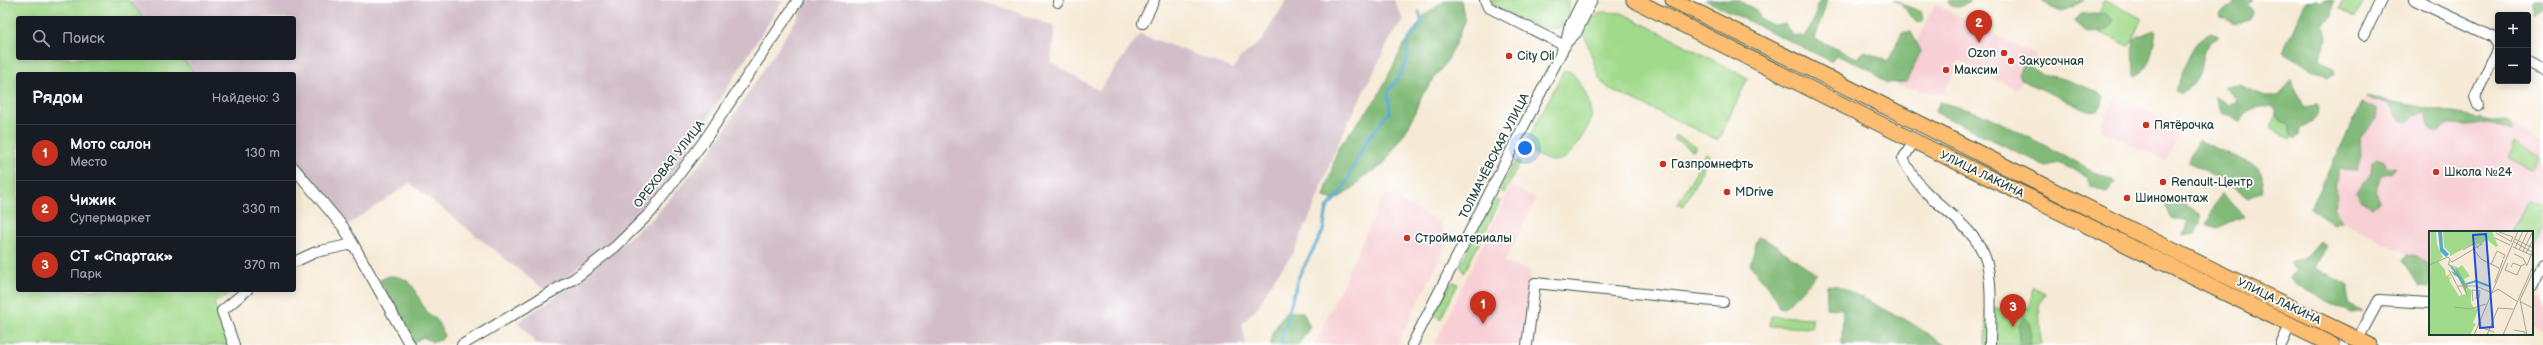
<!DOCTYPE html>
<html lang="ru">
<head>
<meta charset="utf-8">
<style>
  body { margin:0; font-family:"Balsamiq Sans",sans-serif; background:#242831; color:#f1f3f6 }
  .controls { position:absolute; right:12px; top:12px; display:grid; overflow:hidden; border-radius:4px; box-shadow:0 2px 10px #0003 }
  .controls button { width:36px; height:36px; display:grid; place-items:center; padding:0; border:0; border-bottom:1px solid #363941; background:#171b24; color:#f1f3f6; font:20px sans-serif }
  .you { position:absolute; left:1525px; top:148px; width:14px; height:14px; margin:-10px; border:3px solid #fff; border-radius:50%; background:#1a73e8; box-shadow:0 0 0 6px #1a73e833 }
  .badge { display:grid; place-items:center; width:26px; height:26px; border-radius:50%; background:#c8321e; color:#fff; font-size:13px; font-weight:700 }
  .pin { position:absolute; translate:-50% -33px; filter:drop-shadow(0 1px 2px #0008) }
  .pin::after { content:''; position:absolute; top:21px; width:14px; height:12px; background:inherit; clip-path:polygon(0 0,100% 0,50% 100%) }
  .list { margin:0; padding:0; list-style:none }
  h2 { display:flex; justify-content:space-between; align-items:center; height:52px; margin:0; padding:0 16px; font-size:17px }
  h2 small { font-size:13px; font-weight:400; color:#9ea1a6 }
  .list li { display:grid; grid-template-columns:26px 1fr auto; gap:12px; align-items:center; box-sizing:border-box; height:56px; padding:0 16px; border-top:1px solid #363941 }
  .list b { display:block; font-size:15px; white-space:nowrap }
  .list p { margin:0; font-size:13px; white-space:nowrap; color:#9ea1a6 }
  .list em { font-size:13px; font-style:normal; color:#9ea1a6 }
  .icon { flex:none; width:22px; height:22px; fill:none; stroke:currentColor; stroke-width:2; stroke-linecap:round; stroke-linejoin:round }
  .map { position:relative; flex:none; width:2543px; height:345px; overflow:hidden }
  .search { position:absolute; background:#171b24; box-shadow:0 2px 10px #0003; left:16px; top:16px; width:280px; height:44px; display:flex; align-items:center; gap:10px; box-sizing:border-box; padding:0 14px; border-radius:4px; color:#9ea1a6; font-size:15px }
  .panel { position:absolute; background:#171b24; box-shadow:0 2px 10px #0003; left:16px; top:72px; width:280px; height:220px; border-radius:4px }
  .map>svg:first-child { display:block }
  .built { fill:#f7cfd4 }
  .industrial { fill:#d2bdc8 }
  .green { fill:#a2da8c; stroke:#608c60 }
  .forest { fill:#81ba78; stroke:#507c56 }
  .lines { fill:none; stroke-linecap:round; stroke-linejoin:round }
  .stream { stroke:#52aacf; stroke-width:3 }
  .minor-casing { stroke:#3f574c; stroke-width:12 }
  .highway-casing { stroke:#3f574c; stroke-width:17 }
  .minor { stroke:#fff; stroke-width:10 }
  .highway { stroke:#fcbd6f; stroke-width:15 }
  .poi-dot { fill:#c8321e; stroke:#fff; stroke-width:1.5 }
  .labels { text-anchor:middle; stroke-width:3.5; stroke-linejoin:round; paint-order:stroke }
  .poi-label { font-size:12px; fill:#1f3d34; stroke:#fff; text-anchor:start }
  .street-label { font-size:12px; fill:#1f3d34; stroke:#fff }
  .inset-river { fill:none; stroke:#52aacf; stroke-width:2 }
  .inset-road { fill:none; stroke:#a0a595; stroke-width:1 }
  .view { fill:#1d4ed8; fill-opacity:0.15; stroke:#1d4ed8; stroke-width:2 }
  .inset-edge { fill:none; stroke:#1f3d34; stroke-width:2 }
</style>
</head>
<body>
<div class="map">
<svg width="2543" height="345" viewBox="0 0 2543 345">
  <rect width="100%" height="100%" fill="#fff"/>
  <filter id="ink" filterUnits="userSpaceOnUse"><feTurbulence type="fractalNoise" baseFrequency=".025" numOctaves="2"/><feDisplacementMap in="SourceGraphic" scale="8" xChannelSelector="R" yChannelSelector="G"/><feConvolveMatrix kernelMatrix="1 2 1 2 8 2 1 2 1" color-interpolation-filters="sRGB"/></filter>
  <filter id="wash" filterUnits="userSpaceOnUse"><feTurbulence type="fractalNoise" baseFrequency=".012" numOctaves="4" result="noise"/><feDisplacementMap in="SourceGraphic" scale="16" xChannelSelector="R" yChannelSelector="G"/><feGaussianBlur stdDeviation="0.9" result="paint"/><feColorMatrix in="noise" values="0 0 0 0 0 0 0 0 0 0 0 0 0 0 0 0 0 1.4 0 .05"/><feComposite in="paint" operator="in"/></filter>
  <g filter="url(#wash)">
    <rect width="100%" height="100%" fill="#f6ead6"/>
    <g class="built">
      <polygon points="1935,4 2035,55 2017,90 1960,60 1944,94 1897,86"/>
      <polygon points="2116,96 2183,128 2166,161 2100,129"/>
      <polygon points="2366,97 2508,123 2543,139 2543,240 2532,262 2532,232 2430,232 2430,266 2312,206"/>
      <polygon points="1511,186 1536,199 1504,263 1531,271 1522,345 1434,345"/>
      <polygon points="1385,193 1440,222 1447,244 1397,345 1314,345"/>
      <polygon points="2532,296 2543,301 2543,333 2532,328"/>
    </g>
    <g class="industrial">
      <polygon points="128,0 783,0 674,172 608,245 547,292 410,183 346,226 294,167 294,74 195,74 181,58 294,58 294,18 144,18"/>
      <polygon points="809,0 973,0 1008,9 1055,27 1051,62 1099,91 1140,34 1234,69 1239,59 1261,41 1287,0 1394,0 1403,20 1390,39 1337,145 1314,207 1293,254 1275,277 1259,305 1242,324 1246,345 538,345 518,322 558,295 654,217 710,152"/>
    </g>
    <g class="green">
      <polygon points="0,0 128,0 144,18 18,18 18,58 181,58 195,74 18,74 18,290 236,290 214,303 231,345 0,345"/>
      <path d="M1491,0H1569V13L1564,25C1542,36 1516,16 1495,6Z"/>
      <polygon points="2104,0 2142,18 2129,46 2091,28"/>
      <polygon points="2343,0 2363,0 2355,17 2339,8"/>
      <polygon points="1603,12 1622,13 1748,78 1718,140 1608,88 1599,78 1584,33 1592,18"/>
      <path d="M1570,71C1580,80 1592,103 1591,118C1590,124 1586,130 1583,135C1573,151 1563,169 1541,157C1534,154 1529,151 1526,143L1563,72Z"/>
      <polygon points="2279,110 2300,121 2290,139 2270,128"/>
      <polygon points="1675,135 1695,146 1695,149 1693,150 1674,139"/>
      <polygon points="2514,143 2542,157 2535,171 2507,158"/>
      <polygon points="1706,153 1710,155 1683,207 1678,204"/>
      <polygon points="1517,161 1520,162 1504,193 1499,190 1513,165"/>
      <polygon points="1494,200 1500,201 1484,234 1478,231"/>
      <polygon points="2528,200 2543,208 2543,229 2532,251 2532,232 2512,232"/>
      <polygon points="1474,238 1480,241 1464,273 1460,265"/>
      <polygon points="1454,282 1458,284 1440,320 1435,314 1451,283"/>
      <polygon points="2033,287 2045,293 2039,305 2041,345 1985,345 1986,309 2030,308"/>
      <polygon points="1771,316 1812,318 1812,328 1770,326"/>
    </g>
    <g class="forest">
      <polygon points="1446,0 1461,0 1465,22 1448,59 1421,97 1409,126 1383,165 1363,177 1351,190 1335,200 1324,197 1338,148 1377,98 1404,45 1424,16"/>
      <polygon points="1705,0 1737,0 1758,11 1760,19 1772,25 1785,24 1792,35 1804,37 1813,22 1819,1 1827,0 1815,39 1857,58 1865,51 1888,62 1902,32 1911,32 1921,51 1906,82 1886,83 1871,70 1836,55 1831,61"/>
      <polygon points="1893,0 1921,12 1924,20 1917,23 1901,4"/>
      <path d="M1949,0H1971C1965,6 1955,10 1948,3Z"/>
      <path d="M2042,0H2084C2065,11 2060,17 2042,0Z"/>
      <polygon points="2235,0 2252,0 2247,4 2252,12 2249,20 2237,24 2220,17 2219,14 2233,5"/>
      <polygon points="2317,0 2321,3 2325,0 2334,0 2332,17 2323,23 2326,40 2319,59 2334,70 2334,75 2327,78 2283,52 2306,1"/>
      <polygon points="2532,0 2543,0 2543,7 2532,14"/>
      <polygon points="2092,13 2106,14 2113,20 2112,25 2104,31 2086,32 2073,21 2081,14"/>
      <path d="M2153,30L2156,32C2153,46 2151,72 2134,76L2133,39Z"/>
      <path d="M2211,32L2219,35C2194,52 2208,63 2194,82C2191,87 2186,90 2182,94L2176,91C2183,70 2191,42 2211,32Z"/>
      <polygon points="2023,64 2029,65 2040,74 2061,78 2099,92 2103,97 2100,107 2097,111 2088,110 2021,80 2018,74"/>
      <path d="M2291,79L2304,107L2317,105L2319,109L2315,119L2301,128L2300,135L2295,139L2291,135L2289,125L2281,122L2274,107C2258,107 2249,105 2241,121L2222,113L2215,96L2228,105L2236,103V99L2224,87L2239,85L2265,96H2279Z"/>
      <polygon points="2366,97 2508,123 2512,128 2512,133 2488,122 2469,125 2448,124 2437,132 2429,128 2425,114 2415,115 2407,122 2400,120 2387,103 2373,101"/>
      <polygon points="1940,102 1988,116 2115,182 2107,193 2091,186 2086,176 2059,163 2046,166 1935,112"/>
      <polygon points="2362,103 2376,108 2377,118 2360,138 2361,155 2357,170 2340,169 2334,186 2338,195 2334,209 2342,221 2334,224 2309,207 2312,206"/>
      <polygon points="2198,140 2258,167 2263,181 2261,193 2248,198 2224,180 2188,162"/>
      <polygon points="2377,158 2384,161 2387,168 2395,168 2393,172 2381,175 2375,192 2378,203 2372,207 2360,200 2357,192 2371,173 2372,162"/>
      <polygon points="2221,193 2244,216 2217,228 2206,224"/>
      <polygon points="2168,197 2193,209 2200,214 2200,224 2195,233 2183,235 2188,222 2172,218 2163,201"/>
      <polygon points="1758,237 1768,241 1817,274 1784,308 1779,307 1771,290 1750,265"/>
      <polygon points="2320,242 2326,246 2315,268 2348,286 2348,304 2363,311 2351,313 2297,285 2289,278 2297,270 2290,262 2307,257"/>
      <polygon points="2407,254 2416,256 2430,265 2430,287 2420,286 2403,260"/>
      <path d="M389,276C415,276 414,293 425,309C428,314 432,316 436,319C440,323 442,331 444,336L441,340L433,342L423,337L413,343L380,280Z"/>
      <polygon points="1827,285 1839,286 1911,323 1945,345 1842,345 1843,309 1826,308"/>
      <polygon points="1285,312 1303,312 1310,327 1298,345 1270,345 1272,334"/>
      <polygon points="2024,317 2031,325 2030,345 2019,345 2019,326"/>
    </g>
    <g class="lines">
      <path class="stream" d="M1280,345L1298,278L1323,231L1327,208L1342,191L1367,140L1390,112L1388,92C1397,81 1404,71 1408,57C1409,51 1405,46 1409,39C1413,33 1418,30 1422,22L1419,12"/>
    </g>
  </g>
  <g filter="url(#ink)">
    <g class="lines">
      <defs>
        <g id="minor">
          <polyline points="1485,0 1488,7 1565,46"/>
          <polyline points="2415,0 2493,37 2498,45"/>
          <polyline points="1058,2 1059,0"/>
          <polyline points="1143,23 1154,0"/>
          <polyline points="2364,35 2381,0"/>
          <polyline points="1566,43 1569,28 1583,0"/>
          <polyline points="2528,62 2543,70"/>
          <polyline points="2478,105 2475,97 2498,48"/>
          <path d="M1914,141L1903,159C1909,170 1915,181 1924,190C1945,212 1976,229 1986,260C1993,282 1990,321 1990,345"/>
          <polyline points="294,168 344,228 410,345"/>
          <polyline points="294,262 316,252 353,244"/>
          <polyline points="2532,287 2543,265"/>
          <polyline points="2358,339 2379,300 2430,303"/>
          <polyline points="234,345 222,311 247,290"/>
          <polyline points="462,345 575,278 615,247 651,212 704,141 798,0"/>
          <polyline points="1412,345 1566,43 1576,33 1592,0"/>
          <polyline points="1527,345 1535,283 1723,302"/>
          <polyline points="2281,345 2290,325"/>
        </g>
        <g id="highway">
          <polyline points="1634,0 1914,141 2332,345"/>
          <polyline points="1673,0 2172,250 2369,345"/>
        </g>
      </defs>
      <use href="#minor" class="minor-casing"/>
      <use href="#highway" class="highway-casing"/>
      <use href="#minor" class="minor"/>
      <use href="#highway" class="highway"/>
    </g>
  </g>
  <g class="poi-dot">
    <circle cx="2004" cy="53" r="4"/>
    <circle cx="1509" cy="56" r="4"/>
    <circle cx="2011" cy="61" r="4"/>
    <circle cx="1946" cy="70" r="4"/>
    <circle cx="2146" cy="125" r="4"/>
    <circle cx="1663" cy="164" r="4"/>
    <circle cx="2436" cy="172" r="4"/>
    <circle cx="2163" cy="182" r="4"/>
    <circle cx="1727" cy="192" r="4"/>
    <circle cx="2127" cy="198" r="4"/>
    <circle cx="1407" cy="238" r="4"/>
  </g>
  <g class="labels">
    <g class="poi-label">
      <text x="1996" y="57" text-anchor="end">Ozon</text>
      <text x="1517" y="60">City Oil</text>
      <text x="2019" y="65">Закусочная</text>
      <text x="1954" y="74">Максим</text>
      <text x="2154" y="129">Пятёрочка</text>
      <text x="1671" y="168">Газпромнефть</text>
      <text x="2444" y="176">Школа №24</text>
      <text x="2171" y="186">Renault-Центр</text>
      <text x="1735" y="196">MDrive</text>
      <text x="2135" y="202">Шиномонтаж</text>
      <text x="1415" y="242">Стройматериалы</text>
    </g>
    <g class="street-label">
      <text transform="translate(1494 156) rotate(-63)" y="4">ТОЛМАЧЁВСКАЯ УЛИЦА</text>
      <text transform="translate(669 164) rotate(-52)" y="4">ОРЕХОВАЯ УЛИЦА</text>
      <text transform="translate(1982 174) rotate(26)" y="4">УЛИЦА ЛАКИНА</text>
      <text transform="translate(2279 301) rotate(26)" y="4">УЛИЦА ЛАКИНА</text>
    </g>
  </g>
  <g transform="translate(2429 231)">
    <rect width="104" height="104" fill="#f6ead6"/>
    <path d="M2,0H7L8,14L14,26L9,30L16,39L17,45L22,43L19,47L23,46L20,49L30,65L37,63L38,56L42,59V72L45,77L52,78L49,79L44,92L47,93L41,104H0ZM14,0H63L69,15L67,16L57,8L52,14L46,12L21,25V22L15,16ZM24,34L29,37L33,34L41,45L35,48L37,52Z" fill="#a2da8c"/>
    <path d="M20,29L21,30L20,33L28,38L39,56L37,58L39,67L29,46L25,44L22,40L27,42L26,37L19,34Z" fill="#81ba78"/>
    <path d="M9,0H13L14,17L20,23L17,26L11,20Z" fill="#52aacf"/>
    <path class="inset-river" d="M22,35L35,53M37,53L47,50L60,55"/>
    <path class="inset-road" d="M70,1L84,6L82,10M67,2L83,11M66,7L81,14M86,8L104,17M85,11L103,21M84,16L102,24M86,17L94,0M34,19L46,12L49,17M45,19L52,28L70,37M90,19L99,0M94,20L104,0M97,22L104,9M85,23L94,27L98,35M79,32L76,39L88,44L92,35L96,33M0,34L19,26L23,31L53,13M62,34L68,20L76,24L74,28M98,34L104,20M82,36L84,32L92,35M20,39L33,64M66,51L74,29M29,55H47L63,62L69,58L89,71M47,68L48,55M44,70L43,59L51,60L50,67M92,71L104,77M26,76L41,78L57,73M52,91L51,96L65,101M85,99L96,101V104M45,104L89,0M58,104L69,77L84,78M74,104L104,35M98,104L91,69L104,41"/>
    <path class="view" d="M57,3L64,96L51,97L44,4Z"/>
    <rect width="104" height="104" class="inset-edge"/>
  </g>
</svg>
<div class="controls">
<button>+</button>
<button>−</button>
</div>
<div class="you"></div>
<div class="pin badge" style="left:1483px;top:324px">1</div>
<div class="pin badge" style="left:1979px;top:43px">2</div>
<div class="pin badge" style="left:2013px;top:327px">3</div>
<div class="search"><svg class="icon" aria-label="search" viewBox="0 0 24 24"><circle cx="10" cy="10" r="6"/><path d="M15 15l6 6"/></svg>Поиск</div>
<section class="panel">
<h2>Рядом<small>Найдено: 3</small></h2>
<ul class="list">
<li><span class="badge">1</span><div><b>Мото салон</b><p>Место</p></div><em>130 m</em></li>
<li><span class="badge">2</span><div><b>Чижик</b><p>Супермаркет</p></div><em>330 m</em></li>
<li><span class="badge">3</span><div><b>СТ «Спартак»</b><p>Парк</p></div><em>370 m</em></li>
</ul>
</section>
</div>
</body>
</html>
